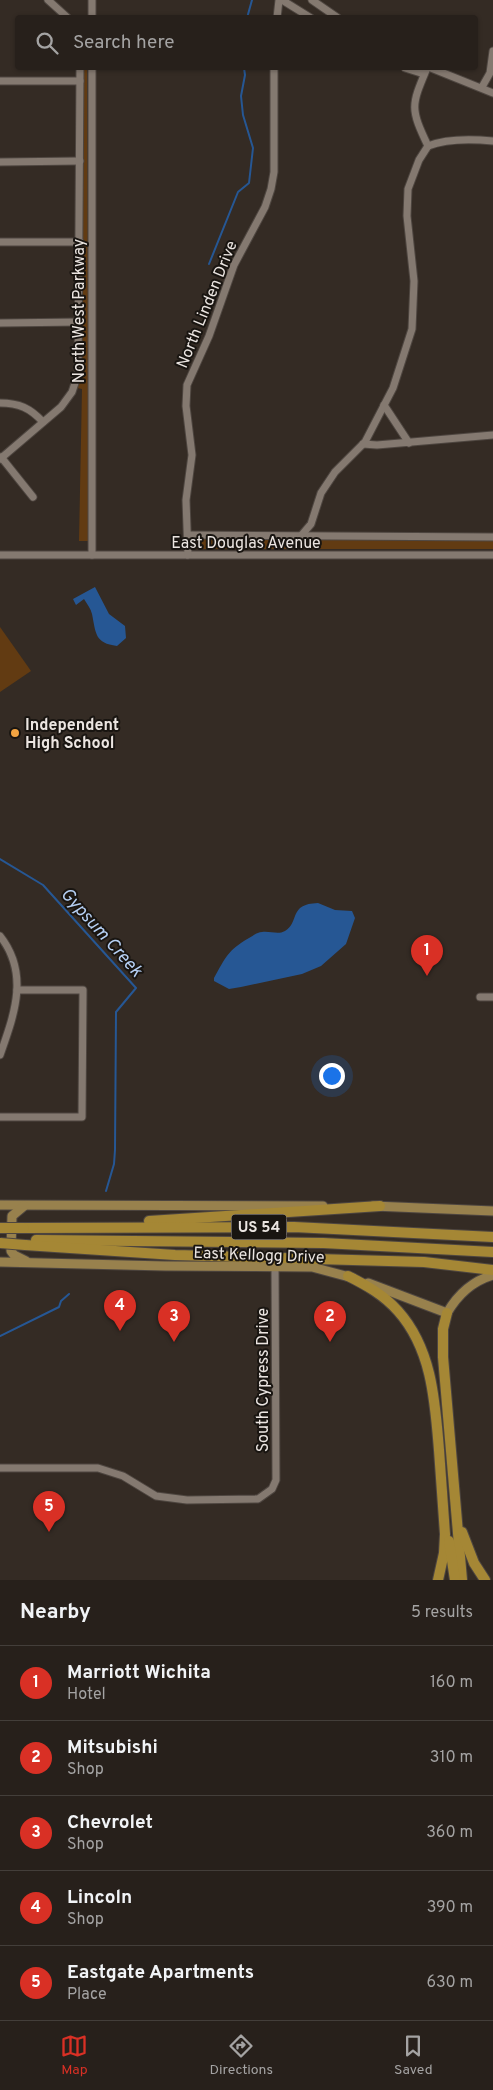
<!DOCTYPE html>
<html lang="en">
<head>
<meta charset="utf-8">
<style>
  body { margin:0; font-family:Overpass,sans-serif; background:#332d28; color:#f1f3f6 }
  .you { position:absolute; left:331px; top:1075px; width:18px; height:18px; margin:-12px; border:4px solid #fff; border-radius:50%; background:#1a73e8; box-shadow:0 0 0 8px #1a73e833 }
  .badge { display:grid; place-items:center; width:32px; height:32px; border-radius:50%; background:#d93025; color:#fff; font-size:16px; font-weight:700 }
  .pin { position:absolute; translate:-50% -41px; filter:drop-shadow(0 1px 2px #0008) }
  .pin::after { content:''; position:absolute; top:26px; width:18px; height:15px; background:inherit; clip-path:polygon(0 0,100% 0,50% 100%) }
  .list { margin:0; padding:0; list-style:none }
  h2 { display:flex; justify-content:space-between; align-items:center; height:65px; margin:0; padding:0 20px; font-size:21px }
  h2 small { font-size:16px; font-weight:400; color:#a4a3a3 }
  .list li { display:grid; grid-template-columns:32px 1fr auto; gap:15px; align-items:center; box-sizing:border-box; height:75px; padding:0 20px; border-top:1px solid #433e3a }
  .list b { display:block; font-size:19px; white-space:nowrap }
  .list p { margin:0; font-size:16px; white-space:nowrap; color:#a4a3a3 }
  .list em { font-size:16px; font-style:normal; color:#a4a3a3 }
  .icon { flex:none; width:28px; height:28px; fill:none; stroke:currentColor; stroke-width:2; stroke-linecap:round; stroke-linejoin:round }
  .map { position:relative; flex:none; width:493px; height:1580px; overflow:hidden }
  .search { position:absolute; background:#27201b; box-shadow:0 1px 4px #0004; left:15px; right:15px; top:15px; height:55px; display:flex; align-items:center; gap:12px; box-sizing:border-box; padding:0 18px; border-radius:5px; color:#a4a3a3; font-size:19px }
  .sheet { height:440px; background:#27201b }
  nav { display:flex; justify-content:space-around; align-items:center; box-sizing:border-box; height:70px; border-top:1px solid #433e3a; background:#27201b; font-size:14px; color:#a4a3a3 }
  nav a { display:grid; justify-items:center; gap:2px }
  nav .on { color:#d93025 }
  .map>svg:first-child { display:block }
  .green { fill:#623b12 }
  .water { fill:#265794 }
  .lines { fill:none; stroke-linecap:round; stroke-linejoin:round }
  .stream { stroke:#265794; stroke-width:2 }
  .minor-casing { stroke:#4e4640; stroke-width:9 }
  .major-casing { stroke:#4e4640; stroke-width:11 }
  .highway-casing { stroke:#4e4640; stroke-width:12 }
  .minor { stroke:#847970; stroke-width:7 }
  .major { stroke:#98814d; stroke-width:9 }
  .highway { stroke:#a58735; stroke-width:10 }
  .highway-bridge-casing { stroke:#4e4640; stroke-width:12; stroke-linecap:butt }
  .highway-bridge { stroke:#a58735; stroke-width:10 }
  .poi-dot { fill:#f3a442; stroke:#191511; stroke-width:2 }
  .labels { text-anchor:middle; stroke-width:4; stroke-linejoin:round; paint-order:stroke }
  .shield { fill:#191511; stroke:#aca7a3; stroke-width:1 }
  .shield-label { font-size:15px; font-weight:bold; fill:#ebe5e1 }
  .street-label { font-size:16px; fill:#ebe5e1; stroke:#191511 }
  .poi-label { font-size:16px; font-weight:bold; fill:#ebe5e1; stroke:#191511; text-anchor:start }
  .water-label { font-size:18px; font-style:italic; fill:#b5cff3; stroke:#191511 }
</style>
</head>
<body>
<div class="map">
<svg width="493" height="1580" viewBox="0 0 493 1580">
  <rect width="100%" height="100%" fill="#342b24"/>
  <g class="green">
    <polygon points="83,68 87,68 89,541 79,541 82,389 77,388 82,373"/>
    <polygon points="197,539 493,539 493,549 197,549 194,547 193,544"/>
    <polygon points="0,627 31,671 0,692"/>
  </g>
  <g class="water">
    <path d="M95,587L109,614L125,626L126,638L117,646C95,643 96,634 92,614C91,609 87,604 84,599L76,605L73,599Z"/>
    <path d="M318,903L335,910L352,911L355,918L346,944L321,966L302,974L241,987L229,989L214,981V978C226,957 227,951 249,938C253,936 257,932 262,932C271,931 278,935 285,931C300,922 288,904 318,903Z"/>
  </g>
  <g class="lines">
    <g class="stream">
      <polyline points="247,18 252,0"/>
      <polyline points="209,264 238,192 249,183 253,148 243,115 241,96 245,75 244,68"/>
      <polyline points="0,859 43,885 136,988 116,1012 115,1150 114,1164 106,1191"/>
      <polyline points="0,1336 59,1307 61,1301 69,1294"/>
    </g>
    <defs>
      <g id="minor">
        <polyline points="48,0 68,18"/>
        <polyline points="282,0 311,18"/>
        <polyline points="312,0 338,18"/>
        <polyline points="92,18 92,0"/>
        <polyline points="277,18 279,0"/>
        <polyline points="92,68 92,555"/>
        <polyline points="405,68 424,74"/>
        <path d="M427,68C411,106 410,108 428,146"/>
        <polyline points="431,68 493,93"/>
        <polyline points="0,81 80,81"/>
        <polyline points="482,87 490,73 493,51"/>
        <path d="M428,146C448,138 472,139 493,141"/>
        <polyline points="0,162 80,161"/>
        <polyline points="0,242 80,242"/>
        <polyline points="0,323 80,322"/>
        <path d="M0,403C19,403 30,408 43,422"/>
        <polyline points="384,405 409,443"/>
        <polyline points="363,444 377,445 493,435"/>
        <polyline points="1,457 33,497"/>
        <polyline points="0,459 61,407 72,392 78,374 80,68"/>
        <polyline points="188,535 493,537"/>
        <polyline points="300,537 311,524 321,493 335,472 365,442 393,388 412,329 414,281 407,216 408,189 419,160 428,146"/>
        <polyline points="0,555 493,555"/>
        <polyline points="188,555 186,500 192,455 186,406 187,385 209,336 234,265 265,207 271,189 274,172 274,68"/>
        <path d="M0,936C30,974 14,1015 0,1055"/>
        <polyline points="480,997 493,997"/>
        <polyline points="0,1117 82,1117 83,990 17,990"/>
        <polyline points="0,1468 98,1468 123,1476 156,1496 187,1500 258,1499 272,1489 276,1480 275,1266"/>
      </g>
      <g id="major">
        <polyline points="0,1205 323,1206"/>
        <polyline points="24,1206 12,1216 11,1251 14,1255 26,1261"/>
        <polyline points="373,1206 493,1211"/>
        <polyline points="0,1262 165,1266 312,1267 353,1278"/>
        <path d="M368,1283L447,1313C458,1294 472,1281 493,1275"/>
      </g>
      <g id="highway">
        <polyline points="149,1221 380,1206"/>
        <polyline points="24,1228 294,1227 493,1237"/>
        <polyline points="36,1240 323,1243 493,1252"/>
        <polyline points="25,1245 175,1255 424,1262 493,1270"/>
        <path d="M348,1276C366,1285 384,1295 398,1311C432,1349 435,1401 439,1450C441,1478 443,1506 445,1534L444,1553L438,1580"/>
        <polyline points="447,1313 443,1329 443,1357 462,1580"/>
        <polyline points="462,1532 474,1563 485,1580"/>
        <polyline points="449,1541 455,1580"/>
      </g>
    </defs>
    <use href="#minor" class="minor-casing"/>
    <use href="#major" class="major-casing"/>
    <use href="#highway" class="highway-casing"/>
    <use href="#minor" class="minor"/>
    <use href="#major" class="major"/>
    <use href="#highway" class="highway"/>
    <defs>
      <g id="highway-bridge">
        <polyline points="0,1228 24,1228"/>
        <polyline points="0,1243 25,1245"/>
      </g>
    </defs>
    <use href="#highway-bridge" class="highway-bridge-casing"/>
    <use href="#highway-bridge" class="highway-bridge"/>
  </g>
  <circle class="poi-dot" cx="15" cy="733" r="5"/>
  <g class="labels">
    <rect class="shield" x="231.5" y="1214.5" width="55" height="25" rx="4"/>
    <g class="shield-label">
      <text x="259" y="1232">US 54</text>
    </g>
    <g class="street-label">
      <text transform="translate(206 304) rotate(-68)" y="6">North Linden Drive</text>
      <text transform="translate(78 311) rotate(-90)" y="6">North West Parkway</text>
      <text x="246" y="548">East Douglas Avenue</text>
      <text transform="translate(259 1254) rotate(2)" y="6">East Kellogg Drive</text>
      <text transform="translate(262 1380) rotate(-90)" y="6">South Cypress Drive</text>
    </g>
    <g class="poi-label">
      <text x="25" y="730">Independent<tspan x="25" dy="18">High School</tspan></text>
    </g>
    <g class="water-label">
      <text transform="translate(102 932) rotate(48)" y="6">Gypsum Creek</text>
    </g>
  </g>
</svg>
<div class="you"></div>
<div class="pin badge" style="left:427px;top:976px">1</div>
<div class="pin badge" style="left:330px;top:1342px">2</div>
<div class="pin badge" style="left:174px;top:1342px">3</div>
<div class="pin badge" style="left:120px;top:1331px">4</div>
<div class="pin badge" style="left:49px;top:1532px">5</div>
<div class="search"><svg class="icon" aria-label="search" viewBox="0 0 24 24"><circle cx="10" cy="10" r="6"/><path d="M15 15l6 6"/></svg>Search here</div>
</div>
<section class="sheet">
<h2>Nearby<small>5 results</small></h2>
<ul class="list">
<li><span class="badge">1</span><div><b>Marriott Wichita</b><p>Hotel</p></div><em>160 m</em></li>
<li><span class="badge">2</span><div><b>Mitsubishi</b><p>Shop</p></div><em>310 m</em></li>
<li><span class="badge">3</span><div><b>Chevrolet</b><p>Shop</p></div><em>360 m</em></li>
<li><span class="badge">4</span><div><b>Lincoln</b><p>Shop</p></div><em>390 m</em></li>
<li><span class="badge">5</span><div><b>Eastgate Apartments</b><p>Place</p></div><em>630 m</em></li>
</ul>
</section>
<nav>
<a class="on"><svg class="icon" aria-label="map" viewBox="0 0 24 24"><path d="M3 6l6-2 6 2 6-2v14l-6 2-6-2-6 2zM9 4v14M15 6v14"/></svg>Map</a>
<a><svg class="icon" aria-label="directions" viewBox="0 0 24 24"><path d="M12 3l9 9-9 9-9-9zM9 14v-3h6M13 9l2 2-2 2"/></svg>Directions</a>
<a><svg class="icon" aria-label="saved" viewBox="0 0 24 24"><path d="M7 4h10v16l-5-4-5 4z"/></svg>Saved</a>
</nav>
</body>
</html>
